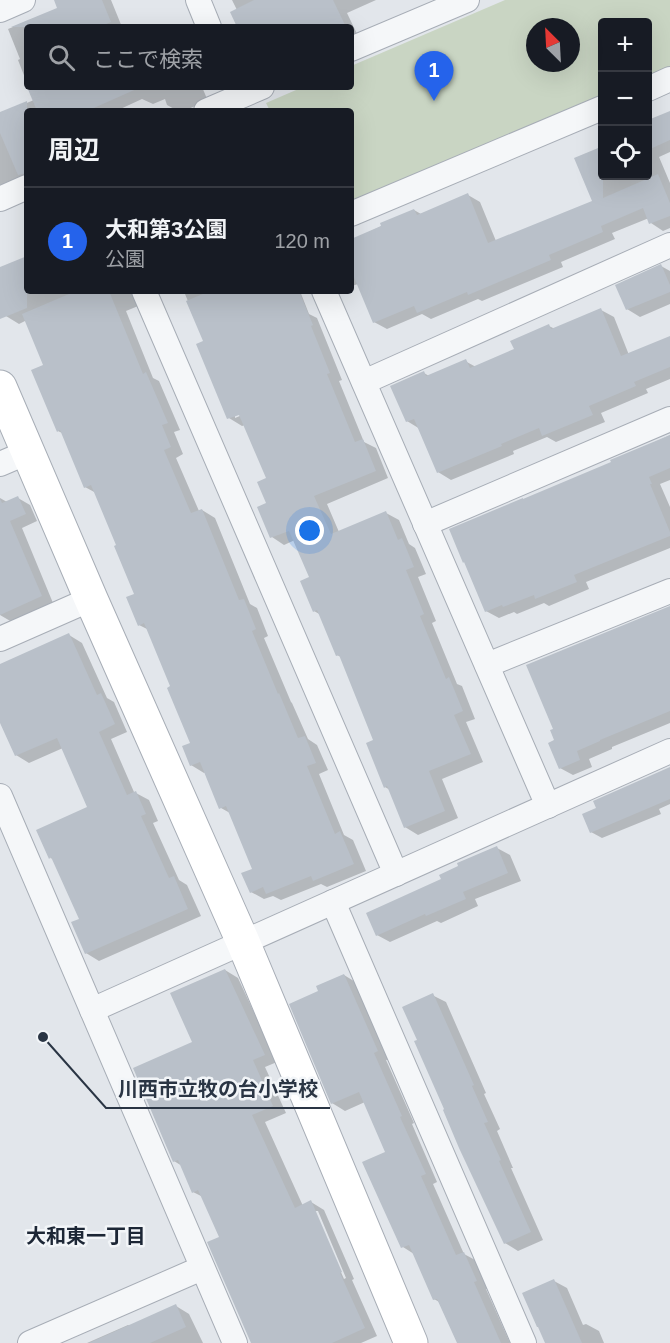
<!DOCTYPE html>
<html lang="ja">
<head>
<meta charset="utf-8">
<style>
  body { margin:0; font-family:Helvetica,"Noto Sans JP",sans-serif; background:#20242c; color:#f1f3f6 }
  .controls { position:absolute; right:18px; top:18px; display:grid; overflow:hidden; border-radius:6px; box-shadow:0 6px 24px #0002 }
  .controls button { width:54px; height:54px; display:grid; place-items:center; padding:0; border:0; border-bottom:2px solid #363941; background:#171b24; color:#f1f3f6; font:30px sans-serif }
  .compass { position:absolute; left:526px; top:18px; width:54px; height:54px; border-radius:50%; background:#171b24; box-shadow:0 6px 24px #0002; rotate:336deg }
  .you { position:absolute; left:310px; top:531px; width:21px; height:21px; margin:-15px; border:4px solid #fff; border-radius:50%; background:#1a73e8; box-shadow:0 0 0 9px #1a73e833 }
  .badge { display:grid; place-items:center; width:39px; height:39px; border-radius:50%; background:#2563eb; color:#fff; font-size:20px; font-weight:700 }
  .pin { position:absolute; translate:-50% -50px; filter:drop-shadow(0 2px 3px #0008) }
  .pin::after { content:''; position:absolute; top:32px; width:21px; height:18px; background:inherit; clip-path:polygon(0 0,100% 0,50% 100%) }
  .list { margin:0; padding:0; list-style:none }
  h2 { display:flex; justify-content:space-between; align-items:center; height:78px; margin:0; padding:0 24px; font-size:26px }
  h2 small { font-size:20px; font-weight:400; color:#9ea1a6 }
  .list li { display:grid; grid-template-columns:39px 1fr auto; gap:18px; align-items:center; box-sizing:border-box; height:108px; padding:0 24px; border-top:2px solid #363941 }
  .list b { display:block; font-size:22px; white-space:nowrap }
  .list p { margin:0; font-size:20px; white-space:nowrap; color:#9ea1a6 }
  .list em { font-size:20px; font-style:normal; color:#9ea1a6 }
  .icon { flex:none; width:33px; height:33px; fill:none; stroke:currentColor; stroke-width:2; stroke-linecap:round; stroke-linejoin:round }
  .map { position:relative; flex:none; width:670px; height:1343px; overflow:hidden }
  .search { position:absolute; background:#171b24; box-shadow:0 6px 24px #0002; left:24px; top:24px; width:330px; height:66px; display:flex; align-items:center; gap:15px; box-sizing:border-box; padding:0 21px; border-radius:6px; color:#9ea1a6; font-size:22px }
  .panel { position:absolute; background:#171b24; box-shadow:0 6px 24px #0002; left:24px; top:108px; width:330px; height:186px; border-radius:6px }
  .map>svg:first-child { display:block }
  .green { fill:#c9d5c3; fill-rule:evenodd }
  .shadow { fill:#0003; fill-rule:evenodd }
  .building { fill:#b9c0c9 }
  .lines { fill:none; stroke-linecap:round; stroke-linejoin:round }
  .street-casing { stroke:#a7adb6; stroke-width:26 }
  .secondary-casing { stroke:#a7adb6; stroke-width:35 }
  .street { stroke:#f5f7f9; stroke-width:24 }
  .secondary { stroke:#fff; stroke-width:33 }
  .labels { text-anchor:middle; stroke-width:5; stroke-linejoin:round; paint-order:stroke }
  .neighbourhood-label { font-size:20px; font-weight:bold; fill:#1c2635; stroke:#f2f5f8 }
  .leader { fill:none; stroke:#2a3544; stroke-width:2 }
  .callout-dot { fill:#2a3544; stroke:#f2f5f8; stroke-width:2 }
  .callout-label { font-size:20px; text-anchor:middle; font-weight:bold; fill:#2a3544; stroke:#f2f5f8; stroke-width:5; stroke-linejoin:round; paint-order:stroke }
</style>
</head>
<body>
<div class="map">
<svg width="670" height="1343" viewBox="0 0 670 1343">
  <rect width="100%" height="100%" fill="#e2e6eb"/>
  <path class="green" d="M505,0H670V71L648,81V22H602V100L351,205V111H270L266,103L303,87H351V66ZM535,27H571V63H535Z"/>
  <g class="shadow">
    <polygon points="70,0 111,0 122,27 27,27 27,83 18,60 20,59 8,29 59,8"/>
    <polygon points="232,0 376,0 347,13 359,38 351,42 351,27 239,27 237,10"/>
    <polygon points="29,87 202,87 208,101 183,111 178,111 167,105 165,99 153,104 142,99 116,111 27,111 27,179 0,187 0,114 34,100"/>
    <polygon points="670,113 670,152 659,157 670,183 670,228 663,231 651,223 649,218 612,233 615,239 561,262 563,267 482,301 478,299 431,319 422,314 387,329 374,322 358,284 352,286 351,285 351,241 414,210 421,214 468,195 480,202 496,241 594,202 602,176 648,176 648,122"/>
    <polygon points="27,258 27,291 145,291 143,304 126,311 153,378 159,381 180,430 174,432 183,454 176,458 199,511 202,510 215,518 250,604 257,608 268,636 264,638 291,702 292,703 308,739 317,745 328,770 319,774 344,835 353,840 366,871 327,887 321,884 281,900 273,896 264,899 251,892 254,870 230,813 221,808 206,772 204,773 191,765 192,744 172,687 149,630 139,625 136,595 118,546 96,493 85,487 64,434 58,431 45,365 27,320 19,324 6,316 0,301 0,269"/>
    <polygon points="661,266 670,271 670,304 640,317 627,309"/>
    <path d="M177,291H300L309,314L317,318L342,380L339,381L364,442L376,448L388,478L327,504L339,532L386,513L399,520L409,544L415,548L426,574L418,577L436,621L432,623L457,684L462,686L475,719L466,722L483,762L442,779L458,818L418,835L405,827L390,790L385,787L375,740L341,657L337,655L321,615L314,611L311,578L295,540L284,545L272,537L268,504V479L245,425L242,426L229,418L205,342L185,294H183ZM247,413L235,418V415Z"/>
    <polygon points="601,310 614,317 629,355 670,338 670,379 646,389 648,393 601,413 605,422 556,442 547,437 513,451 514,454 451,480 438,472 420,429 407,421 424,373 429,376 465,361 476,367 515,350 549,326 555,329"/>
    <polygon points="670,435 670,480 660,484 670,507 670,548 586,582 589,589 549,606 544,603 517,614 514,612 499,618 486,611 613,463"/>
    <polygon points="0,498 7,502 18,498 30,505 37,521 22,528 53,603 12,622 0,615"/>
    <polygon points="670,608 670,723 612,747 612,749 589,759 592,767 573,775 560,768 556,741"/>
    <polygon points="69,635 82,643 107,698 114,702 127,732 111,739 134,792 149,800 158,821 153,823 179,880 187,885 201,916 99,961 86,953 81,919 54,859 50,858 89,807 63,748 29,763 16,755 0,719 0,667"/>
    <polygon points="670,769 670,804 659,809 661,814 602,838 591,832"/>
    <polygon points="497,848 510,855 521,881 475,899 478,906 441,923 437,921 390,942 377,935"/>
    <path d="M225,970L238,978L277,1062L265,1067L286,1113L265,1122L303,1206L311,1202L324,1210L354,1279L352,1280L377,1336L361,1343H253L221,1237L203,1197L193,1192L182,1166L174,1161L194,1043ZM314,1211H318L346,1278L344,1279Z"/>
    <polygon points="344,975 357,983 390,1059 386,1060 414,1123 412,1124 437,1182 433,1184 464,1254 477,1261 489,1288 486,1289 510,1343 458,1343 441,1303 434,1299 414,1254 403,1247 387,1152 365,1102 345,1111 332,1103 320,992"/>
    <polygon points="432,995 446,1002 486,1093 484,1094 500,1129 497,1131 513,1168 511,1168 543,1240 518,1251 505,1243 419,1040"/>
    <polygon points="554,1281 567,1288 583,1325 586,1324 599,1331 604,1343 546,1343"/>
    <polygon points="176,1306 189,1314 203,1343 87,1343 128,1325 130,1326"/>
  </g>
  <g class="building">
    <polygon points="54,0 102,0 111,22 99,27 11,27 57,8"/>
    <polygon points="254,0 333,0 346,27 237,27 230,12"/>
    <polygon points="27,87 141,87 87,111 37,111"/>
    <polygon points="27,101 27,173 18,175 0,133 0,112"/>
    <polygon points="670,111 670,140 648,150 648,120"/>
    <polygon points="603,146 603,198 658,174 670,203 670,216 649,224 643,208 601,226 603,232 549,255 551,260 468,295 467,292 417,313 414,306 373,323 351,270 351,239 381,226 380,223 414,209 417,215 468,193 488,243 592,201 574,158"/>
    <polygon points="27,256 27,308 0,319 0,267"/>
    <polygon points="661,264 670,285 670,292 626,310 615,285"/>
    <polygon points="76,291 109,291 143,374 146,372 168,423 162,425 171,447 164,450 191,513 202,509 239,600 244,599 256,629 252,631 278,694 279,693 298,738 305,736 316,763 307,766 335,834 340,831 354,864 313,881 311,876 266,894 263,887 250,893 241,873 252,869 226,806 219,809 200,762 190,766 182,746 190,743 167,688 170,686 144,623 138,626 126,597 134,594 114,546 116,545 91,485 84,488 60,430 57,432 31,370 43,365 22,314"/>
    <polygon points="210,291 299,291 313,325 311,326 330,373 327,374 355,442 363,439 376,471 314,496 331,534 386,511 398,540 402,538 414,567 406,570 424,614 420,616 446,679 449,677 463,711 454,715 471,754 429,771 445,811 404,828 387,786 384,788 366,743 373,740 339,655 336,656 317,610 313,612 300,581 309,577 289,531 270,538 257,507 266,503 257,482 266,478 239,415 227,419 196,344 203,341 186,301"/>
    <polygon points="601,308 621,356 670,336 670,367 634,382 636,386 589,406 593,415 542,436 539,428 501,444 502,446 437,473 414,419 406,422 390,386 424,371 426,376 466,359 470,368 514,349 510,341 549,324 551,329"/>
    <polygon points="670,435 670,468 649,477 652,484 650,484 670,532 670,536 574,575 577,582 535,599 534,595 503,607 502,605 485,612 464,562 463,563 449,529 523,498 523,499 611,462 610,460"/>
    <polygon points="18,496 26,514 10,521 42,596 0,615 0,499 2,503"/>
    <polygon points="670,606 670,711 600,740 600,741 577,751 580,760 559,769 548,743 554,740 550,730 553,729 526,665"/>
    <polygon points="69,633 97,695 101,693 115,724 99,732 127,795 136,791 146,814 141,816 169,878 174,876 188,909 85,954 71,922 79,919 51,857 49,859 36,830 87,807 57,738 15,756 0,723 0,664"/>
    <polygon points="670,767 670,799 590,833 582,814 596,808 593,801"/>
    <polygon points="497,846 508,873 463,892 466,899 426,916 425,914 376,936 366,913 441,879 439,875 458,866 457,863"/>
    <polygon points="225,969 265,1055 253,1060 273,1106 252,1115 295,1208 311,1200 342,1272 340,1273 365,1328 332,1343 251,1343 207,1242 219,1237 198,1190 192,1193 178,1160 173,1162 133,1068 192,1042 170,993"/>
    <polygon points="344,974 378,1051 374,1053 402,1116 400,1117 426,1174 421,1176 456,1255 464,1252 477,1281 474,1282 501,1343 457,1343 437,1299 433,1300 409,1245 401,1248 362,1162 385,1152 359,1092 331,1104 289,1004 318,991 316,986"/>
    <polygon points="433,993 474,1085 472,1086 488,1122 484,1123 501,1160 499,1161 531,1232 504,1244 459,1148 443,1110 444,1109 414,1041 417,1040 402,1007"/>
    <polygon points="554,1279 582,1343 545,1343 538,1327 537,1327 522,1293"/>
    <polygon points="176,1304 186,1327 150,1343 89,1343"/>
  </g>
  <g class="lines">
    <defs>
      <g id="street">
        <polyline points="198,0 209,27"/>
        <polyline points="0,10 23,0"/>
        <polyline points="351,49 467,0"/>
        <polyline points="648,89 670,79"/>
        <polyline points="206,111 262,87"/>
        <polyline points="0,199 27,187"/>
        <polyline points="351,214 602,108"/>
        <polyline points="144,291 396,874"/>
        <polyline points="324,291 548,806"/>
        <polyline points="364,382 670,245"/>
        <polyline points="0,464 28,452"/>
        <polyline points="425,524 670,419"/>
        <polyline points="0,639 91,599"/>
        <polyline points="487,665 670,591"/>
        <polyline points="0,796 235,1343"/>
        <polyline points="333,902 524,1343"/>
        <polyline points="92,1010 670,751"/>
        <polyline points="30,1343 202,1268"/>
      </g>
      <polyline id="secondary" points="0,387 91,599 243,942 411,1343"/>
    </defs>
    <use href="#street" class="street-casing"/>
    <use href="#secondary" class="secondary-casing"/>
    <use href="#street" class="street"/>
    <use href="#secondary" class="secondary"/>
  </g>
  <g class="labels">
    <g class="neighbourhood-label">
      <text x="86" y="1243">大和東一丁目</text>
    </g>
  </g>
  <path class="leader" d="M43 1037L106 1108H330"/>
  <circle class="callout-dot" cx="43" cy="1037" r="6"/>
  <g class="callout-label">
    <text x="218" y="1096">川西市立牧の台小学校</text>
  </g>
</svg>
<div class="controls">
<button>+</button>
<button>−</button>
<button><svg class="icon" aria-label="locate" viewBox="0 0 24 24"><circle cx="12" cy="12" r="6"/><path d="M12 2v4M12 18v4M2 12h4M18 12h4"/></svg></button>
</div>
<svg class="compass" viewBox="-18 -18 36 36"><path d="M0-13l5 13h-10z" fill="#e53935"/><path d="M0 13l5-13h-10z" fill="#9ea1a6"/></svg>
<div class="you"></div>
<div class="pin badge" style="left:434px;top:101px">1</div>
<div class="search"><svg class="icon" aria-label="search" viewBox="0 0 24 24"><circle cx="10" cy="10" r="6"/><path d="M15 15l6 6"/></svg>ここで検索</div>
<section class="panel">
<h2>周辺<small></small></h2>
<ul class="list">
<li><span class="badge">1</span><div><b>大和第3公園</b><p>公園</p></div><em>120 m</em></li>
</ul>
</section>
</div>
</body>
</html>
